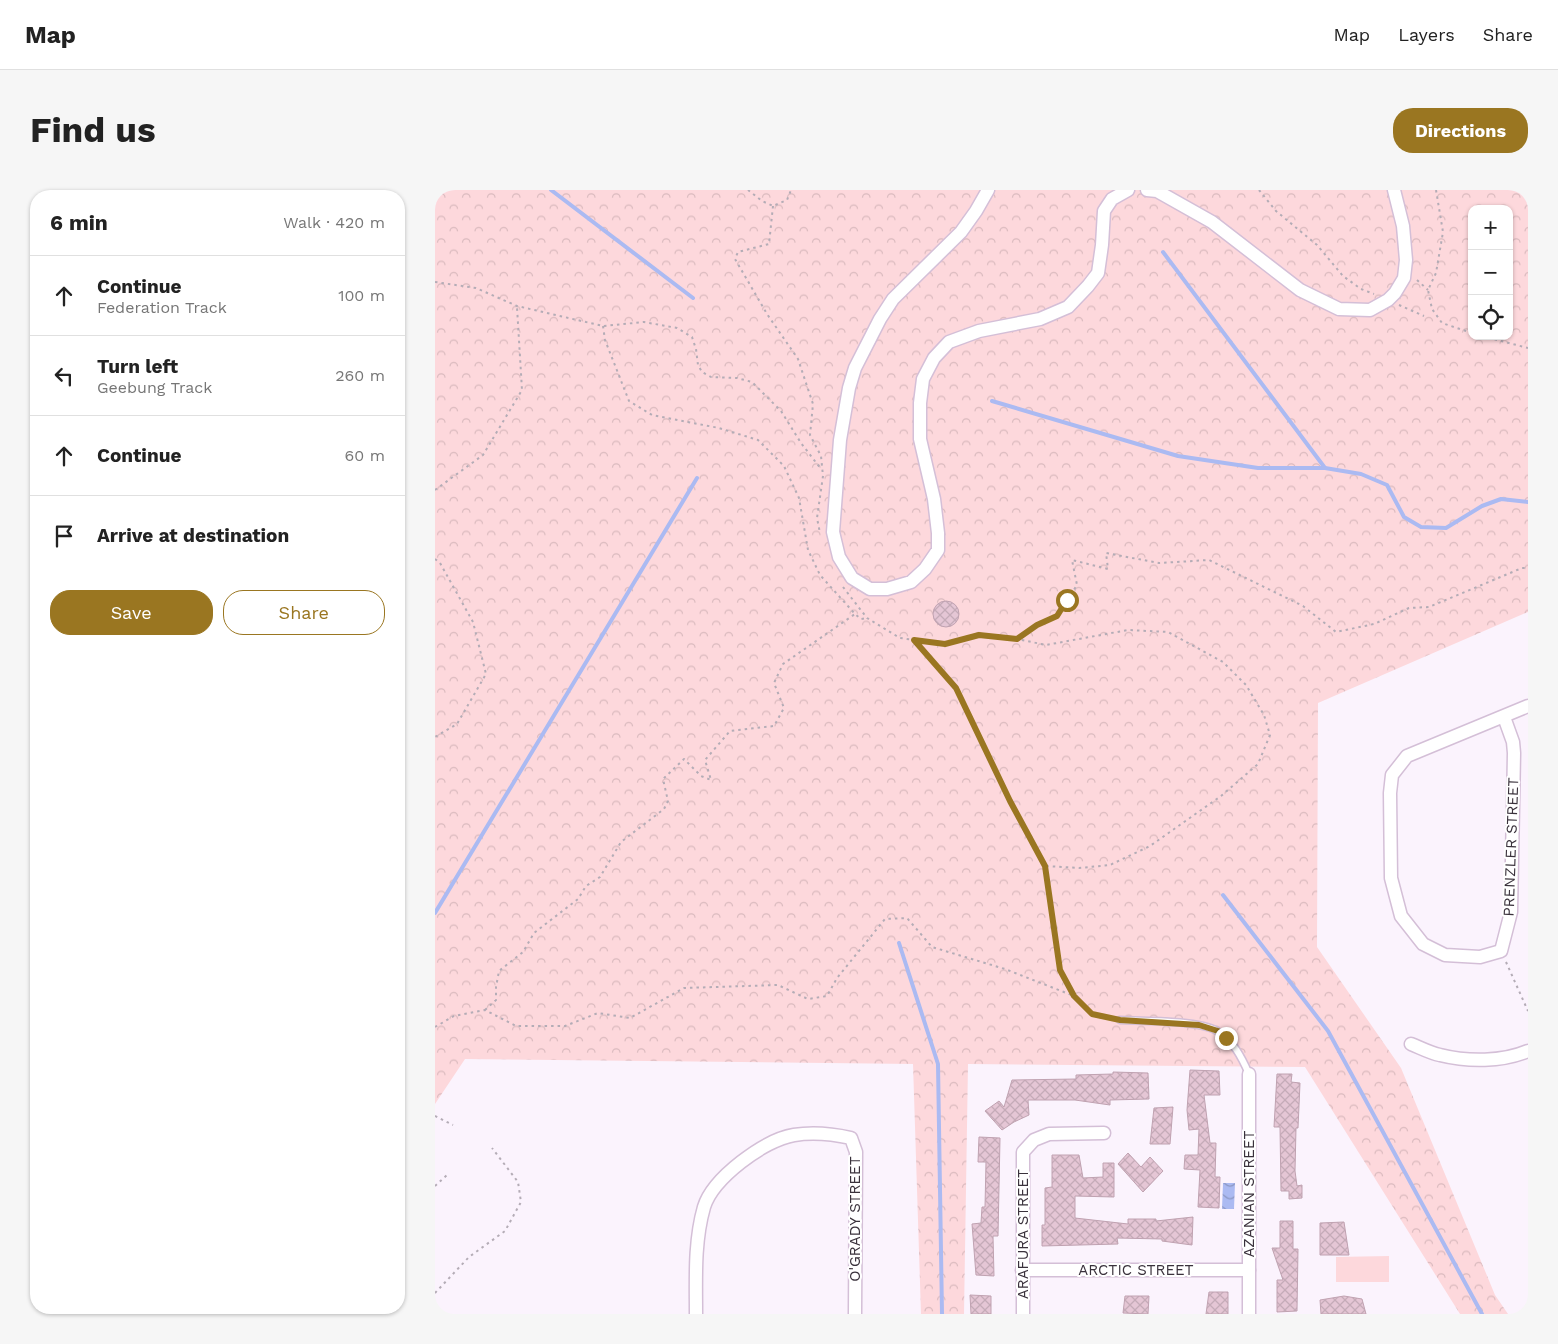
<!DOCTYPE html>
<html lang="en">
<head>
<meta charset="utf-8">
<style>
  body { margin:0; font-family:"Work Sans",sans-serif; background:#f6f6f6; color:#222 }
  .controls { position:absolute; right:15px; top:15px; display:grid; overflow:hidden; border-radius:10px; box-shadow:0 1px 4px #0004 }
  .controls button { width:45px; height:45px; display:grid; place-items:center; padding:0; border:0; border-bottom:1px solid #e0e0e0; background:#fff; color:#222; font:25px sans-serif }
  .stop { position:absolute; width:15px; height:15px; margin:-11px; border:4px solid #9a7621; border-radius:50%; background:#fff }
  .stop.end { background:#9a7621; border-color:#fff; box-shadow:0 1px 5px #0008 }
  .list { margin:0; padding:0; list-style:none }
  h2 { display:flex; justify-content:space-between; align-items:center; height:65px; margin:0; padding:0 20px; font-size:21px }
  h2 small { font-size:16px; font-weight:400; color:#767676 }
  .list li { display:grid; grid-template-columns:32px 1fr auto; gap:15px; align-items:center; box-sizing:border-box; height:80px; padding:0 20px; border-top:1px solid #e0e0e0 }
  .list b { display:block; font-size:19px; white-space:nowrap }
  .list p { margin:0; font-size:16px; white-space:nowrap; color:#767676 }
  .list em { font-size:16px; font-style:normal; color:#767676 }
  .actions { display:flex; gap:10px; padding:15px 20px }
  .actions a { flex:1; padding:11px 0; border:1px solid #9a7621; border-radius:20px; text-align:center; font-size:18px; color:#9a7621 }
  .actions .main { background:#9a7621; color:#fff }
  .icon { flex:none; width:28px; height:28px; fill:none; stroke:currentColor; stroke-width:2; stroke-linecap:round; stroke-linejoin:round }
  .map { position:relative; flex:none; width:1093px; height:1124px; overflow:hidden; border-radius:20px }
  header { display:flex; align-items:center; gap:30px; box-sizing:border-box; height:70px; padding:0 25px; background:#fff; border-bottom:1px solid #e0e0e0 }
  header strong { font-size:24px }
  nav { display:flex; gap:28px; margin-inline-start:auto; font-size:18px }
  .intro { display:flex; align-items:center; justify-content:space-between; box-sizing:border-box; height:120px; padding:0 30px }
  h1 { margin:0; font-size:35px }
  .button { padding:12px 22px; border-radius:20px; background:#9a7621; color:#fff; font-size:18px; font-weight:700 }
  main { display:flex; gap:30px; padding:0 30px }
  aside { flex:1; background:#fff; border-radius:20px; box-shadow:0 1px 4px #0004 }
  .map>svg:first-child { display:block }
  .grass { fill:#fdd8dc }
  .forest { fill:url(#forest-crowns); fill-rule:evenodd }
  .water { fill:url(#water-waves) }
  .lines { fill:none; stroke-linecap:round; stroke-linejoin:round }
  .stream { stroke:#abbaf2; stroke-width:4 }
  .building { fill:url(#building-cross-hatch); stroke:#c0a2b1 }
  .lane-casing { stroke:#d4bfd7; stroke-width:9 }
  .street-casing { stroke:#d4bfd7; stroke-width:15 }
  .path { stroke:#b4acb6; stroke-width:2; stroke-dasharray:2.5 4; stroke-linecap:butt }
  .lane { stroke:#fff; stroke-width:6 }
  .street { stroke:#fff; stroke-width:12 }
  .route { stroke:#9a7621; stroke-width:6 }
  .labels { text-anchor:middle; stroke-width:4; stroke-linejoin:round; paint-order:stroke }
  .street-label { font-size:15px; fill:#3a323c; stroke:#fff }
</style>
</head>
<body>
<header>
<strong>Map</strong>
<nav><a>Map</a><a>Layers</a><a>Share</a></nav>
</header>
<div class="intro"><h1>Find us</h1><a class="button">Directions</a></div>
<main>
<aside>
<h2>6 min<small>Walk · 420 m</small></h2>
<ul class="list">
<li><svg class="icon" aria-label="ahead" viewBox="0 0 24 24"><path d="M12 20V5M6 11l6-6 6 6"/></svg><div><b>Continue</b><p>Federation Track</p></div><em>100 m</em></li>
<li><svg class="icon" aria-label="left" viewBox="0 0 24 24"><path d="M17 20v-9H6M10 6l-5 5 5 5"/></svg><div><b>Turn left</b><p>Geebung Track</p></div><em>260 m</em></li>
<li><svg class="icon" aria-label="ahead" viewBox="0 0 24 24"><path d="M12 20V5M6 11l6-6 6 6"/></svg><div><b>Continue</b></div><em>60 m</em></li>
<li><svg class="icon" aria-label="arrive" viewBox="0 0 24 24"><path d="M6 21V4h12l-3 4 3 4H6"/></svg><div><b>Arrive at destination</b></div></li>
</ul>
<div class="actions"><a class="main">Save</a><a>Share</a></div>
</aside>
<div class="map">
<svg width="1093" height="1124" viewBox="0 0 1093 1124">
  <defs>
    <pattern id="forest-crowns" width="20" height="18" patternUnits="userSpaceOnUse" patternTransform="scale(1.25)"><rect width="20" height="18" fill="#fdd8dc"/><path d="M2 6a3 3 0 1 1 6 0M12 15a3 3 0 1 1 6 0" fill="none" stroke="#dababe"/></pattern>
    <pattern id="water-waves" width="16" height="10" patternUnits="userSpaceOnUse" patternTransform="scale(1.25)"><rect width="16" height="10" fill="#abbaf2"/><path d="M0 5q4-4 8 0t8 0" fill="none" stroke="#8c98c5"/></pattern>
    <pattern id="building-cross-hatch" width="8" height="8" patternUnits="userSpaceOnUse" patternTransform="scale(1.25)"><rect width="8" height="8" fill="#e5c6d5"/><path d="M0 0l8 8M0 8l8-8" fill="none" stroke="#c5abb8"/></pattern>
  </defs>
  <rect width="100%" height="100%" fill="#fbf3fd"/>
  <polygon class="grass" points="954,1066 954,1092 901,1092 901,1067"/>
  <path class="forest" d="M0,0H1093V422L883,513L882,757L966,878L1060,1105L1073,1124H1025L870,877L533,874L529,1124H486L478,874L30,869L0,914ZM1037,19H1074V146H1037Z"/>
  <polygon class="water" points="788,993 800,993 799,1019 787,1019"/>
  <g class="lines">
    <g class="stream">
      <polyline points="116,0 258,108"/>
      <polyline points="728,62 890,278"/>
      <polyline points="557,211 743,266 823,278 890,278 926,284 952,295 969,327 986,337 1011,338 1047,316 1066,309 1093,312"/>
      <polyline points="788,705 893,841 1047,1124"/>
      <polyline points="0,723 262,288"/>
      <polyline points="464,753 503,874 507,1124"/>
    </g>
  </g>
  <g class="building">
    <circle cx="511" cy="424" r="13"/>
    <polygon points="755,880 784,881 785,905 769,905 775,953 781,953 780,987 785,987 784,1018 763,1017 765,980 749,979 750,965 763,965 764,939 754,940 752,920"/>
    <polygon points="678,882 713,883 714,909 675,910 675,915 640,910 593,910 594,925 579,932 567,940 550,921 564,911 569,917 577,890 641,889 641,885 678,884"/>
    <polygon points="842,884 857,884 856,892 865,893 863,938 861,938 860,981 862,996 867,995 867,1008 854,1009 854,1001 846,1001 845,937 839,937"/>
    <polygon points="738,917 735,954 715,954 719,918"/>
    <polygon points="544,947 565,948 563,1046 558,1046 559,1086 541,1085 537,1034 546,1033 547,1017 550,1017 551,972 543,972"/>
    <polygon points="693,963 706,977 715,967 728,981 708,1002 683,974"/>
    <polygon points="617,965 644,965 648,988 668,987 668,973 679,973 679,1007 640,1006 640,1028 693,1034 693,1029 721,1029 721,1031 758,1027 757,1055 727,1051 727,1049 682,1048 683,1054 607,1056 607,1035 610,1035 610,998 617,997"/>
    <polygon points="845,1031 858,1031 858,1059 863,1059 862,1121 842,1122 842,1090 848,1090 837,1058 845,1058"/>
    <polygon points="909,1032 914,1065 885,1065 885,1033"/>
    <polygon points="774,1102 793,1102 793,1124 771,1124"/>
    <polygon points="535,1105 556,1106 556,1124 536,1124"/>
    <polygon points="690,1106 714,1106 713,1124 688,1123"/>
    <polygon points="909,1106 927,1109 931,1124 886,1124 885,1110"/>
  </g>
  <g class="lines">
    <defs>
      <path id="lane" d="M685,830C709,831 763,830 782,841C798,850 807,868 814,884"/>
      <g id="street">
        <polyline points="553,0 541,21 526,42 458,109 445,129 420,178 414,198 405,250 398,342 404,367 417,388 435,399 452,399 476,392 490,379 503,360 503,343 499,309 485,249 485,213 488,189 499,168 514,152 544,141 605,129 633,117 653,96 663,83 667,55 669,21 677,9 693,0"/>
        <polyline points="712,0 722,1 777,32 865,100 904,119 935,120 953,110 960,103 969,88 971,70 968,36 959,0"/>
        <polyline points="1069,527 1078,552 1079,563 1076,722 1066,761 1045,767 1010,765 988,754 966,726 956,688 955,603 957,585 972,566 1093,516"/>
        <path d="M976,854C986,858 995,863 1005,865C1033,872 1067,872 1093,861"/>
        <polyline points="814,884 814,1124"/>
        <polyline points="587,1080 814,1080"/>
        <path d="M261,1124C261,1089 259,1052 269,1017C278,988 329,950 359,945C377,942 398,944 416,948L421,962L420,1124"/>
        <polyline points="588,1124 588,962 599,950 614,944 669,943"/>
      </g>
    </defs>
    <use href="#lane" class="lane-casing"/>
    <use href="#street" class="street-casing"/>
    <g class="path">
      <polyline points="313,0 327,11 338,16 352,10 356,0"/>
      <polyline points="824,0 841,21 882,55 908,86 926,99 939,104"/>
      <polyline points="1001,0 1008,42 1001,83 993,100 997,119 1007,133 1037,143"/>
      <polyline points="338,16 334,54 303,62 300,69 332,124 363,169 378,214 375,245 386,266 388,286 382,328 385,343"/>
      <polyline points="982,90 993,100"/>
      <polyline points="0,92 41,98 82,116 168,136 209,132 242,138 257,147 261,159 263,175 267,182 276,187 302,188 317,192 346,221 366,253 386,279"/>
      <polyline points="964,115 989,126"/>
      <polyline points="168,136 170,150 194,211 217,225 284,238 323,250 349,276 364,308 373,360 385,385 420,424 426,429 432,428"/>
      <polyline points="1047,146 1093,158"/>
      <polyline points="0,300 48,265 87,200 82,117"/>
      <polyline points="0,369 5,373 38,432 51,484 22,534 0,547"/>
      <polyline points="408,397 432,428 465,448 510,454 544,445 582,449 611,455 693,440 733,442 788,472 811,495 829,525 835,545 823,574 786,606 715,656 675,675 644,678 610,676"/>
      <polyline points="582,449 602,435 622,426 642,395 637,370 673,379 671,363 724,373 774,370 868,416 901,442 939,434 974,418 994,417 1087,378 1093,378"/>
      <polyline points="479,450 521,498 575,611 610,676 625,780 639,806 657,824 677,828"/>
      <polyline points="1071,772 1093,821"/>
      <polyline points="50,820 61,810 61,797 64,781 88,762 99,743 143,709 151,696 165,687 186,652 229,619 233,611 228,589 249,569 266,586 276,590 270,570 295,541 339,536 349,518 339,493 348,474 420,424"/>
      <polyline points="0,837 19,826 50,820 81,836 130,836 163,823 195,828 249,798 343,795 373,809 392,806 402,788 450,729 472,728 497,757 570,779 639,806"/>
      <polyline points="0,926 18,935"/>
      <polyline points="0,996 12,985"/>
      <polyline points="0,1103 34,1067 70,1041 86,1012 83,992 57,958"/>
    </g>
    <use href="#lane" class="lane"/>
    <use href="#street" class="street"/>
  </g>
  <g class="lines">
    <polyline class="route" points="632,410 622,426 602,435 582,449 544,445 510,454 479,450 521,498 575,611 610,676 625,780 639,806 657,824 685,830 764,835 783,841 791,848"/>
  </g>
  <g class="labels">
    <g class="street-label">
      <text transform="translate(1076 657) rotate(-88)" y="5">PRENZLER STREET</text>
      <text transform="translate(814 1004) rotate(-90)" y="5">AZANIAN STREET</text>
      <text transform="translate(420 1029) rotate(-90)" y="5">O'GRADY STREET</text>
      <text transform="translate(588 1044) rotate(-90)" y="5">ARAFURA STREET</text>
      <text x="701" y="1085">ARCTIC STREET</text>
    </g>
  </g>
</svg>
<div class="controls">
<button>+</button>
<button>−</button>
<button><svg class="icon" aria-label="locate" viewBox="0 0 24 24"><circle cx="12" cy="12" r="6"/><path d="M12 2v4M12 18v4M2 12h4M18 12h4"/></svg></button>
</div>
<div class="stop" style="left:632px;top:410px"></div>
<div class="stop end" style="left:791px;top:848px"></div>
</div>
</main>
</body>
</html>
